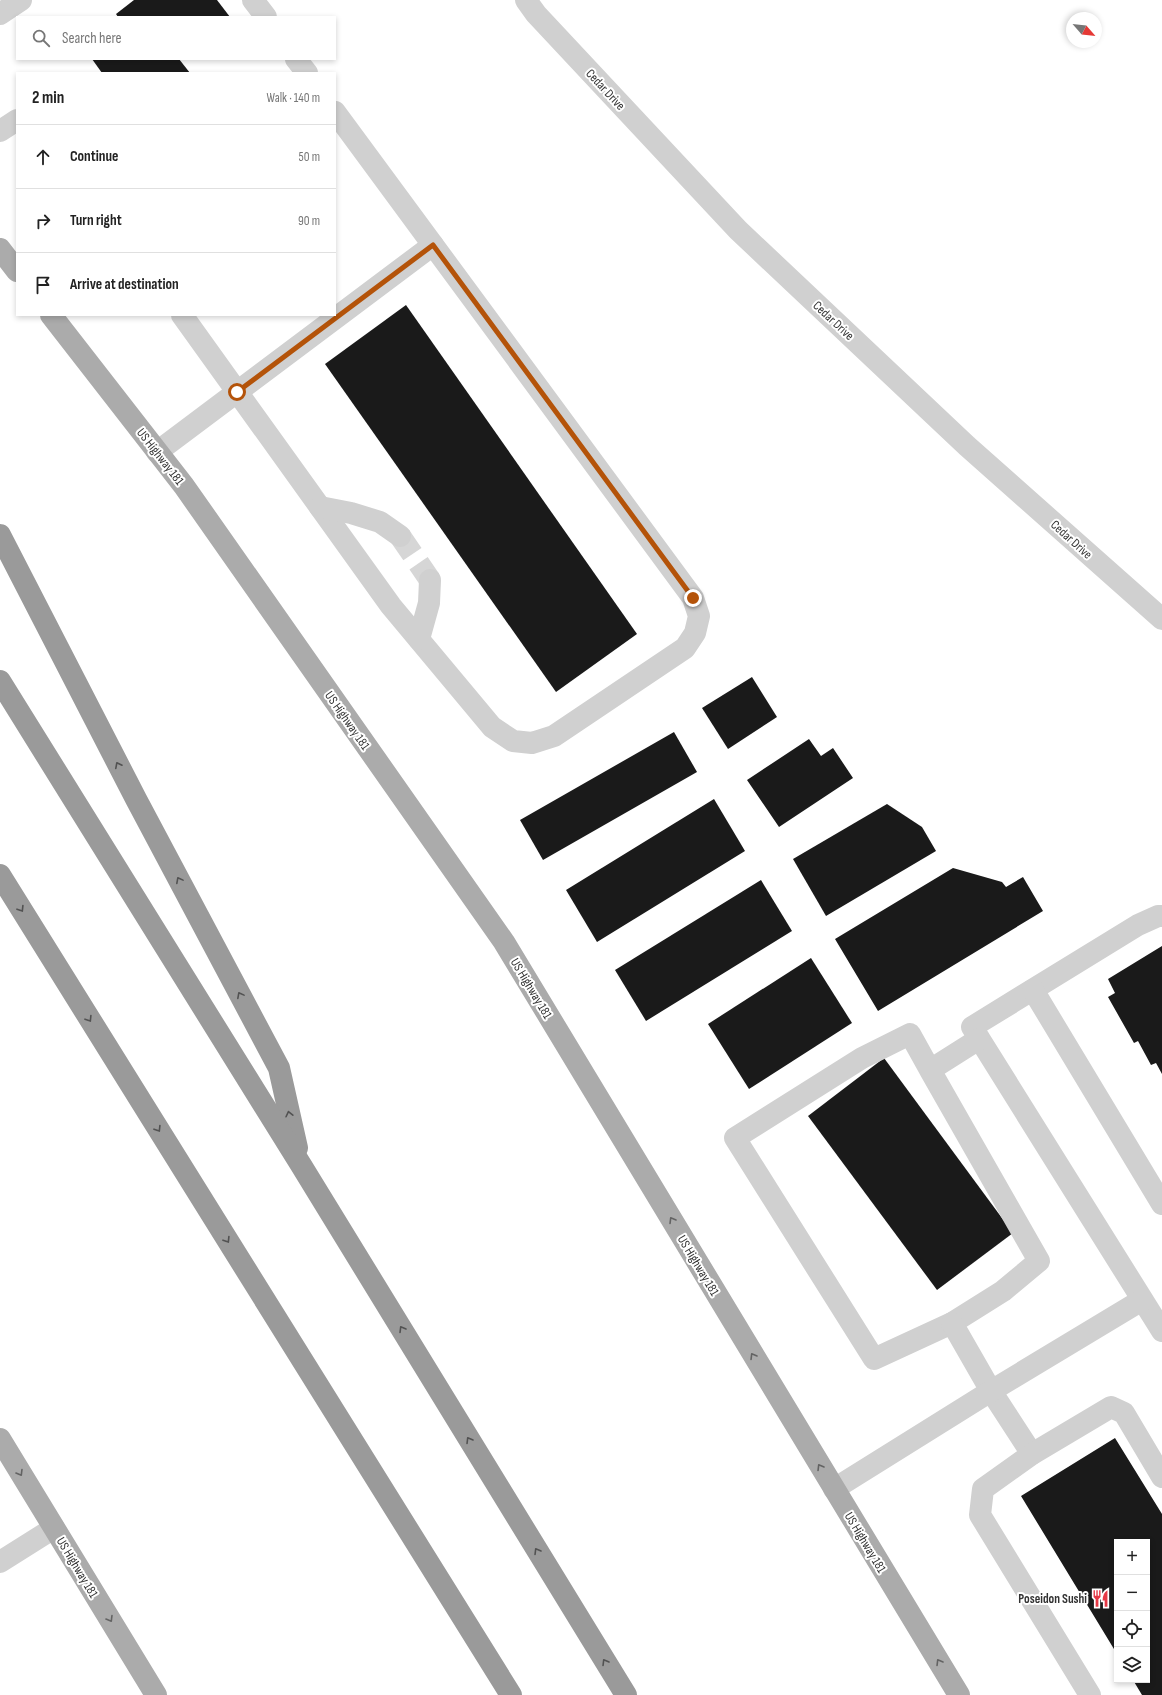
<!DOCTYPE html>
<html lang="en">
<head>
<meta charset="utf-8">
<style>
  body { margin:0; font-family:"Sofia Sans Condensed",sans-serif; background:#f6f6f6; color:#222 }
  .controls { position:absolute; right:12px; bottom:12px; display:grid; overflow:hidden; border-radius:0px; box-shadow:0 2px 6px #0003 }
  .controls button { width:36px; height:36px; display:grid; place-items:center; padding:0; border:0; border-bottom:1px solid #e0e0e0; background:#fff; color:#222; font:20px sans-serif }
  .compass { position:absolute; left:1066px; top:12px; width:36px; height:36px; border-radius:50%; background:#fff; box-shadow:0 2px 6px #0003; rotate:118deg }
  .stop { position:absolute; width:12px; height:12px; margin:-9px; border:3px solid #b45309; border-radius:50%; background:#fff }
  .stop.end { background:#b45309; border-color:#fff; box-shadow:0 1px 4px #0008 }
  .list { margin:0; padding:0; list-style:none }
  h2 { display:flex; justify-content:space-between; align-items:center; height:52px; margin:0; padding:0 16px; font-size:17px }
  h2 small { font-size:13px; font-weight:400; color:#767676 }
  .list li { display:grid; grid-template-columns:26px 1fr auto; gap:12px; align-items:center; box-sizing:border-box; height:64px; padding:0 16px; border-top:1px solid #e0e0e0 }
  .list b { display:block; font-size:15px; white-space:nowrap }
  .list em { font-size:13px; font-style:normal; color:#767676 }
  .icon { flex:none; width:22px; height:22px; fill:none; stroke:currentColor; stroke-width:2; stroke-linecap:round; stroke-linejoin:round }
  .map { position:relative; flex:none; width:1162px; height:1695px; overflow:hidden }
  .search { position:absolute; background:#fff; box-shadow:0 2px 6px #0003; left:16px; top:16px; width:320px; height:44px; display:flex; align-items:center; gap:10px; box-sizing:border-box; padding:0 14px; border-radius:0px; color:#767676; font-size:15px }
  .panel { position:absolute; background:#fff; box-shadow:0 2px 6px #0003; left:16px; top:72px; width:320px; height:244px; border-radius:0px }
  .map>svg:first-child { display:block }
  .building { fill:#1a1a1a }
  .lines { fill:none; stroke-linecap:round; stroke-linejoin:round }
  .minor-tunnel { stroke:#d6d6d6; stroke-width:22; stroke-dasharray:22 11; stroke-linecap:butt }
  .minor { stroke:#d0d0d0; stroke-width:22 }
  .major { stroke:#ababab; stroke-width:22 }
  .highway { stroke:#9a9a9a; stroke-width:22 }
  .oneway { stroke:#525252 }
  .oneway2 { stroke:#636363 }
  .route { stroke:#b45309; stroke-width:5 }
  .labels { text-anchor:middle; stroke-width:4; stroke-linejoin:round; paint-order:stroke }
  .street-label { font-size:13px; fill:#333; stroke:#fff }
  .poi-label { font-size:13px; font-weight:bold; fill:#333; stroke:#fff; text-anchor:end }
</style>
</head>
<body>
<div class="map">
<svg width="1162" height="1695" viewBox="0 0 1162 1695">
  <rect width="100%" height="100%" fill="#fff"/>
  <g class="building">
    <polygon points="134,0 217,0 230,17 118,17 116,14"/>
    <polygon points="92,59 179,59 190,73 102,73"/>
    <polygon points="406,305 637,634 556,692 325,364"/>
    <polygon points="752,677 777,717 728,749 702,708"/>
    <polygon points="674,732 697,772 543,860 520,820"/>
    <polygon points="809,739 821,756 833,748 853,778 779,827 747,780"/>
    <polygon points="714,799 745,851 597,942 566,890"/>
    <polygon points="887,804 922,827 936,851 826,916 793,859"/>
    <polygon points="953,868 1002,882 1006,887 1023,877 1043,911 878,1011 835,939"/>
    <polygon points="761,880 792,931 646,1021 615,970"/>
    <polygon points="1162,946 1162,1074 1156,1063 1151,1065 1138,1041 1134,1043 1108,997 1115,993 1108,979"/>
    <polygon points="811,958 852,1023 749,1089 708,1024"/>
    <polygon points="884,1058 1013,1233 937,1290 808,1116"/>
    <polygon points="1115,1438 1162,1514 1162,1695 1142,1695 1133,1680 1147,1680 1147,1542 1117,1542 1117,1654 1021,1496"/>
  </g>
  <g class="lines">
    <polyline class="minor-tunnel" points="400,536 430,580"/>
    <g class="minor">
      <polyline points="253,0 266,17"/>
      <polyline points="526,0 536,14 738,230 967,446 1162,619"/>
      <polyline points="0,14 21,0"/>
      <polyline points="296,59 307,73"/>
      <polyline points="0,131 17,120"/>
      <polyline points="182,315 391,606 492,727 513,741 532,743 554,736 685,648 695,633 699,616 693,598 335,112"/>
      <polyline points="157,452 433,245"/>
      <polyline points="320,507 351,513 380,522 400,536"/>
      <polyline points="419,639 429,603 430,580"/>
      <polyline points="1162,916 1158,916 1138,925 972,1027 1162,1331"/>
      <polyline points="1033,990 1162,1204"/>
      <polyline points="930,1070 1039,1261 1003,1291 952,1323 874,1359 735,1138 862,1058 910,1034 930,1070 979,1039"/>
      <polyline points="952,1323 991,1391 1032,1454"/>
      <polyline points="834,1489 991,1391 1142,1300"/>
      <polyline points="0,1562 54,1528"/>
      <polyline points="1090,1695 980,1515 983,1489 1032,1454 1111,1407 1124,1413 1162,1477"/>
    </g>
    <g class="major">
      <polyline points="0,249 17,271"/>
      <polyline points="51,315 184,486 504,942 959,1695"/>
      <polyline points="0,1439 156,1695"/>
    </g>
    <g class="highway">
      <polyline points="0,535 136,799 279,1068 297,1148"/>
      <polyline points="0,681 301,1165 626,1695"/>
      <polyline points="0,875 511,1695"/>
    </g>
  </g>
  <defs><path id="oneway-chevron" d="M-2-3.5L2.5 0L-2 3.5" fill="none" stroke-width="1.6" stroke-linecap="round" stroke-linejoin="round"/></defs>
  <g class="oneway">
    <use href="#oneway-chevron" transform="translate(118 765) rotate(-117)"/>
    <use href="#oneway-chevron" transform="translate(179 880) rotate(-118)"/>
    <use href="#oneway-chevron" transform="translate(21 909) rotate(58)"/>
    <use href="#oneway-chevron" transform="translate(240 995) rotate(-118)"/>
    <use href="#oneway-chevron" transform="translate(89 1019) rotate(58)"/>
    <use href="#oneway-chevron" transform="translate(289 1114) rotate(-103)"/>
    <use href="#oneway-chevron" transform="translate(158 1129) rotate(58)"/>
    <use href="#oneway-chevron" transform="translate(227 1240) rotate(58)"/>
    <use href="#oneway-chevron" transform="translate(402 1329) rotate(-121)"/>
    <use href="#oneway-chevron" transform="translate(469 1440) rotate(-121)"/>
    <use href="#oneway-chevron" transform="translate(537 1551) rotate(-121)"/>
    <use href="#oneway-chevron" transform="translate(605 1662) rotate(-121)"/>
  </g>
  <g class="oneway2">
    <use href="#oneway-chevron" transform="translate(672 1220) rotate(-121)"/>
    <use href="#oneway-chevron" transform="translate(753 1356) rotate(-121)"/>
    <use href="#oneway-chevron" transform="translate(820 1467) rotate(-121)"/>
    <use href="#oneway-chevron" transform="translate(20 1473) rotate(59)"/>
    <use href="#oneway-chevron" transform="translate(110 1619) rotate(59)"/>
    <use href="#oneway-chevron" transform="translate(939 1662) rotate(-121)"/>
  </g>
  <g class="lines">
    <polyline class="route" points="237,392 433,245 693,598"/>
  </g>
  <defs>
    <symbol id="restaurant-bare" viewBox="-9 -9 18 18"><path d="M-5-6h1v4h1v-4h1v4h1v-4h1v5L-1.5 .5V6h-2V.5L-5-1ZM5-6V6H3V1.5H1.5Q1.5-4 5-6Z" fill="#e63946" stroke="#fff" stroke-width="2.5" paint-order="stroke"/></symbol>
  </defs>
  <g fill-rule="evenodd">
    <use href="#restaurant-bare" x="1088" y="1586" width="25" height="25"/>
  </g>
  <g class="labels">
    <g class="street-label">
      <text transform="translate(606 89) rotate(47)" y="5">Cedar Drive</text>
      <text transform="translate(834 320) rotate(43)" y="5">Cedar Drive</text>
      <text transform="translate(161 456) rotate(52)" y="5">US Highway 181</text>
      <text transform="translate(1072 539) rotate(42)" y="5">Cedar Drive</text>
      <text transform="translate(348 720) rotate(55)" y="5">US Highway 181</text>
      <text transform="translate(532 988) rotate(59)" y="5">US Highway 181</text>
      <text transform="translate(699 1265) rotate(59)" y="5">US Highway 181</text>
      <text transform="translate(866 1542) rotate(59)" y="5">US Highway 181</text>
      <text transform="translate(78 1567) rotate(59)" y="5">US Highway 181</text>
    </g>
    <g class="poi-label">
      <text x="1087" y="1603">Poseidon Sushi</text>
    </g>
  </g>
</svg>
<div class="controls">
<button>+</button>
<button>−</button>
<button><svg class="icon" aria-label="locate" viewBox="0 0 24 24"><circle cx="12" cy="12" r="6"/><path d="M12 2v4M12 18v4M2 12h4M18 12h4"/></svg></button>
<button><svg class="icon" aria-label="layers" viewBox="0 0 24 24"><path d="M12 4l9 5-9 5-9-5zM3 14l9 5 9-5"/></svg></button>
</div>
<svg class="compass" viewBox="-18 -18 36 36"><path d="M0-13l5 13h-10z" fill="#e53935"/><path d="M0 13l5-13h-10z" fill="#767676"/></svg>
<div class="stop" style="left:237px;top:392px"></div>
<div class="stop end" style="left:693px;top:598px"></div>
<div class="search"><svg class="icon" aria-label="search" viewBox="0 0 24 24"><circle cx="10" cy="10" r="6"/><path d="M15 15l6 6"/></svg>Search here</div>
<section class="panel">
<h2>2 min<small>Walk · 140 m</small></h2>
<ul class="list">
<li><svg class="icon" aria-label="ahead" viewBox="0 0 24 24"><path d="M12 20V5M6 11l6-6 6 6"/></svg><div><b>Continue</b></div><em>50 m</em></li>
<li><svg class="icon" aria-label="right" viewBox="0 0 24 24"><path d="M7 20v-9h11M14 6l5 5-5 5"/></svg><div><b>Turn right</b></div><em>90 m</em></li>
<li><svg class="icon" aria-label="arrive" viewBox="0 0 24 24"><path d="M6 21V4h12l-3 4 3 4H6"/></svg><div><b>Arrive at destination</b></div></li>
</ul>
</section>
</div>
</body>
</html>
